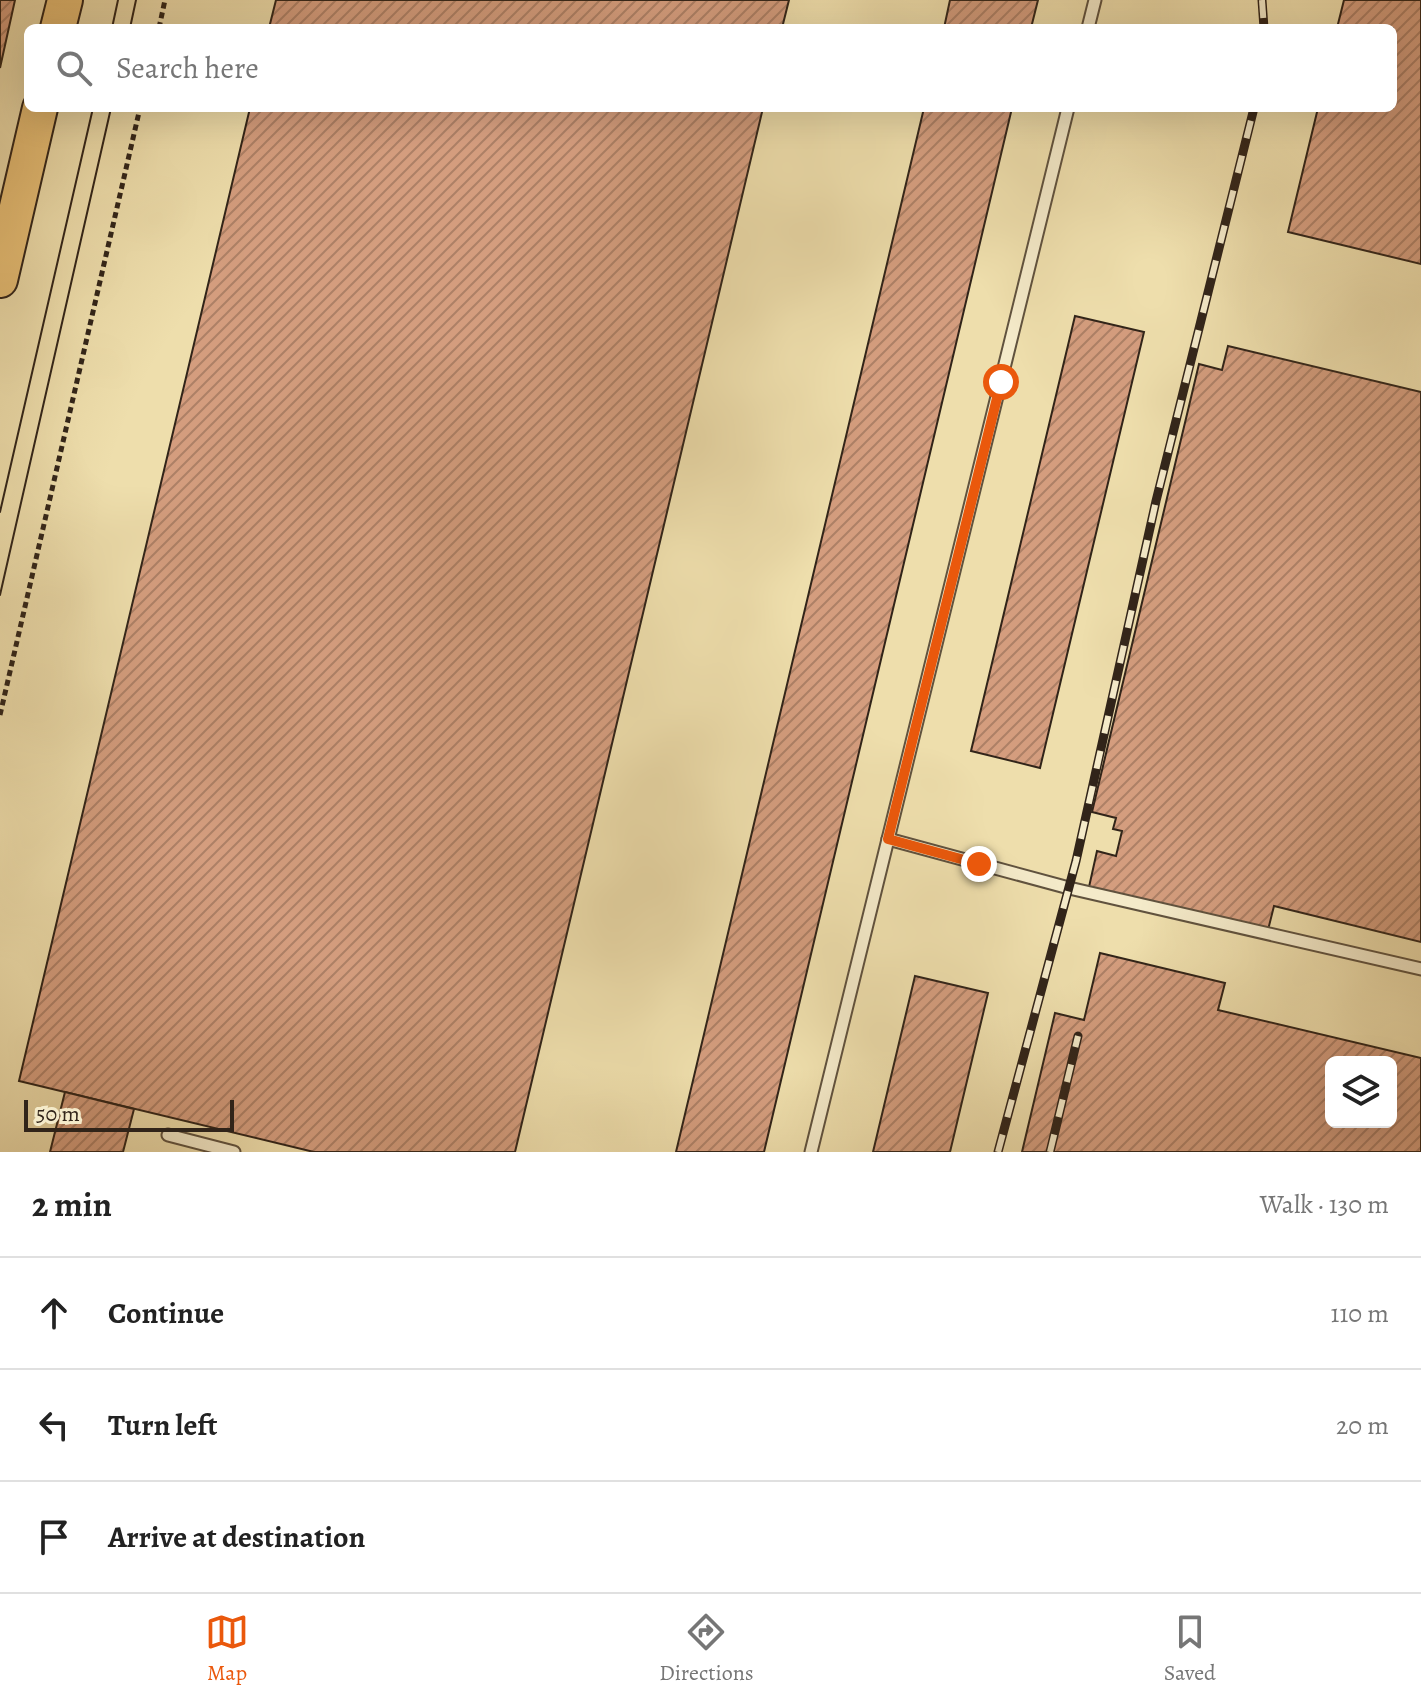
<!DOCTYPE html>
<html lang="en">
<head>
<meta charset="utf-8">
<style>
  body { margin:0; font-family:Alegreya,serif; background:#f6f6f6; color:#222 }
  .controls { position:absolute; right:24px; bottom:24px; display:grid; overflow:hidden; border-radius:12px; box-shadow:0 8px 32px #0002 }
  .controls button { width:72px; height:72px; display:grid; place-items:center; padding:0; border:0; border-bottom:2px solid #e0e0e0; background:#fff; color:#222; font:40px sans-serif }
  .scale { position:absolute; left:24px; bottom:20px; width:210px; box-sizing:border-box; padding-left:8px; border:4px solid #312419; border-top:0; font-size:22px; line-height:28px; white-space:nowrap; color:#312419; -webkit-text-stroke:6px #f4eac9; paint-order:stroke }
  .stop { position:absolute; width:24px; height:24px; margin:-18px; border:6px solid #ea580c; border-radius:50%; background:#fff }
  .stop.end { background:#ea580c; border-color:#fff; box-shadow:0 2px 8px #0008 }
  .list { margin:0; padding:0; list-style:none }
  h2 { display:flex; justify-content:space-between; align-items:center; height:104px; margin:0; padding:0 32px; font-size:34px }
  h2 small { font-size:26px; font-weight:400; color:#767676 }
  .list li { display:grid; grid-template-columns:52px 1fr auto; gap:24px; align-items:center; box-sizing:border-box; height:112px; padding:0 32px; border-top:2px solid #e0e0e0 }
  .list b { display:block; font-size:30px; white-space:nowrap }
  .list em { font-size:26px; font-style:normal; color:#767676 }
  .icon { flex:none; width:44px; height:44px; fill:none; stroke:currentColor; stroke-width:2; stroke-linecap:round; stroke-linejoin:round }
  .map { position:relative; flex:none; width:1421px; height:1152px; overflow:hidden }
  .search { position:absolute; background:#fff; box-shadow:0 8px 32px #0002; left:24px; right:24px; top:24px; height:88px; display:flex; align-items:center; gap:20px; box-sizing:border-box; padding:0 28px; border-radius:12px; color:#767676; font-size:30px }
  .sheet { height:440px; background:#fff }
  nav { display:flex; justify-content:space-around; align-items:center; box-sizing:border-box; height:112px; border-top:2px solid #e0e0e0; background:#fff; font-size:22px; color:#767676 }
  nav a { display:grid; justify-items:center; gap:4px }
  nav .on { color:#ea580c }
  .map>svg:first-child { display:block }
  .building { fill:url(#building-hatch); stroke:#312419; stroke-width:2; fill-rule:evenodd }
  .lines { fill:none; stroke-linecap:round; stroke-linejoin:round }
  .service-casing { stroke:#60523e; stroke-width:15 }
  .primary-casing { stroke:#312419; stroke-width:38 }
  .path { stroke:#312419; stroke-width:5; stroke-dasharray:6 4; stroke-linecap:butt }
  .service { stroke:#f4eac9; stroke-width:11 }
  .primary { stroke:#e7bf76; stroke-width:34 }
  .tram { stroke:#312419; stroke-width:2 }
  .rail-casing { stroke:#312419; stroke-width:9 }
  .rail { stroke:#f4eac9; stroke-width:6; stroke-dasharray:18; stroke-linecap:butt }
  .route { stroke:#ea580c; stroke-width:10 }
</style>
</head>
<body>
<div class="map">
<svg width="1421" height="1152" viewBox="0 0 1421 1152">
  <defs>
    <pattern id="building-hatch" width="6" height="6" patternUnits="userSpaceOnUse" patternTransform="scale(2)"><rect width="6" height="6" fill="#d49d7e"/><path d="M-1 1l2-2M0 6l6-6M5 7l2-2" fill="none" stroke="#ad8066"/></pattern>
  </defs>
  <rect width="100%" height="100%" fill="#eedeac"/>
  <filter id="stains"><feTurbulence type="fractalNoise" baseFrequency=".0025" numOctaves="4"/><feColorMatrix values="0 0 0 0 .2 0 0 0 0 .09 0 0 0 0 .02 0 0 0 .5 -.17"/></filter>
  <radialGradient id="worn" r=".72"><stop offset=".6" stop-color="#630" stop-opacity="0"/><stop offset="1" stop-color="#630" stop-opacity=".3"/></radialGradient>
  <g class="building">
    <polygon points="0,0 15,0 0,68"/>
    <polygon points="276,0 789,0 782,28 269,28"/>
    <polygon points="950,0 1038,0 1031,28 944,28"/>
    <polygon points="1344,0 1421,0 1421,264 1288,232 1318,108 1393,108 1393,28 1337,28"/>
    <polygon points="250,108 763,108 515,1152 314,1152 19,1081"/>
    <polygon points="924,108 1012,108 764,1152 676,1152"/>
    <polygon points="1075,316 1144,332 1040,768 971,751"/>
    <polygon points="1228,346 1421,392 1421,942 1274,906 1268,930 1089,887 1097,851 1116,856 1122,831 1113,829 1116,818 1092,812 1199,364 1222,370"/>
    <path d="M1100,953L1225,983L1218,1010L1421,1058V1152H1022L1055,1013L1084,1020ZM1331,1062H1391V1122H1331Z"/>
    <polygon points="915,976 988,993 950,1152 873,1152"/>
    <polygon points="65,1092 134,1109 123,1152 50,1152"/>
  </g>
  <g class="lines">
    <defs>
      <g id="service">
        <polyline points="1088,28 1095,0"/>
        <polyline points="888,839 1069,888 1421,969"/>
        <polyline points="168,1135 234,1152"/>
        <polyline points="811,1152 1068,108"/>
      </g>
      <g id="primary">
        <polyline points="58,28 65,0"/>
        <polyline points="0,280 40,108"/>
      </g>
    </defs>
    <use href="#service" class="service-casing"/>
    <use href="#primary" class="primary-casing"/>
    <g class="path">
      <polyline points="159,28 165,0"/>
      <polyline points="0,715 140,108"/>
    </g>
    <use href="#service" class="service"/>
    <use href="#primary" class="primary"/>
    <g class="tram">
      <polyline points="112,28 118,0"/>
      <polyline points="130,28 136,0"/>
      <polyline points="0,512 93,108"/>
      <polyline points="0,595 111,108"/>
    </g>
    <defs>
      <g id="rail">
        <polyline points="1262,0 1264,28"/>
        <polyline points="998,1152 1076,861 1156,501 1254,108"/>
        <polyline points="1050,1152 1078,1036"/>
      </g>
    </defs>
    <use href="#rail" class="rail-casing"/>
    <use href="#rail" class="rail"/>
  </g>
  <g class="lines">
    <polyline class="route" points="979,864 888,839 1001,382"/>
  </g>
  <rect width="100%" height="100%" filter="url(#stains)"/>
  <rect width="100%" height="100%" fill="url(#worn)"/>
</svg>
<div class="controls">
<button><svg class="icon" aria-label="layers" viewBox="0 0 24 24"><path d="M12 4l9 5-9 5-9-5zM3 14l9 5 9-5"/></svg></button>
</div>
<div class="scale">50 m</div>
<div class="stop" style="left:1001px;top:382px"></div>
<div class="stop end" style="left:979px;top:864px"></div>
<div class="search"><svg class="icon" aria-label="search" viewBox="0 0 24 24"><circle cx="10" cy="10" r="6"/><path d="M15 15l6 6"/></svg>Search here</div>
</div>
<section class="sheet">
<h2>2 min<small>Walk · 130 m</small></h2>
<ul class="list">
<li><svg class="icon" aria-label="ahead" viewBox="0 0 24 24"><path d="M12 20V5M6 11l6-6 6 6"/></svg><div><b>Continue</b></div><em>110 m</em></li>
<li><svg class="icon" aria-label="left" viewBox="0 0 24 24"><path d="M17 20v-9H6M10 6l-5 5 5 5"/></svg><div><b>Turn left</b></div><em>20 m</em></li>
<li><svg class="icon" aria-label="arrive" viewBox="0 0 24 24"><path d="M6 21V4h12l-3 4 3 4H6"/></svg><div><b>Arrive at destination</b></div></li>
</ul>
</section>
<nav>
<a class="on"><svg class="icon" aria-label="map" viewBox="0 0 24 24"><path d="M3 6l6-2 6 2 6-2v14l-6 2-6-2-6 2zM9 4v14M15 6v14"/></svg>Map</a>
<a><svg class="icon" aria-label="directions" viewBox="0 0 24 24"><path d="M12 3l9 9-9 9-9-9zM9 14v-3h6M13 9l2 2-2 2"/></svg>Directions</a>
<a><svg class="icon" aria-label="saved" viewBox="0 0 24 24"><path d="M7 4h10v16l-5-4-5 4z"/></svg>Saved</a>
</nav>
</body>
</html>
